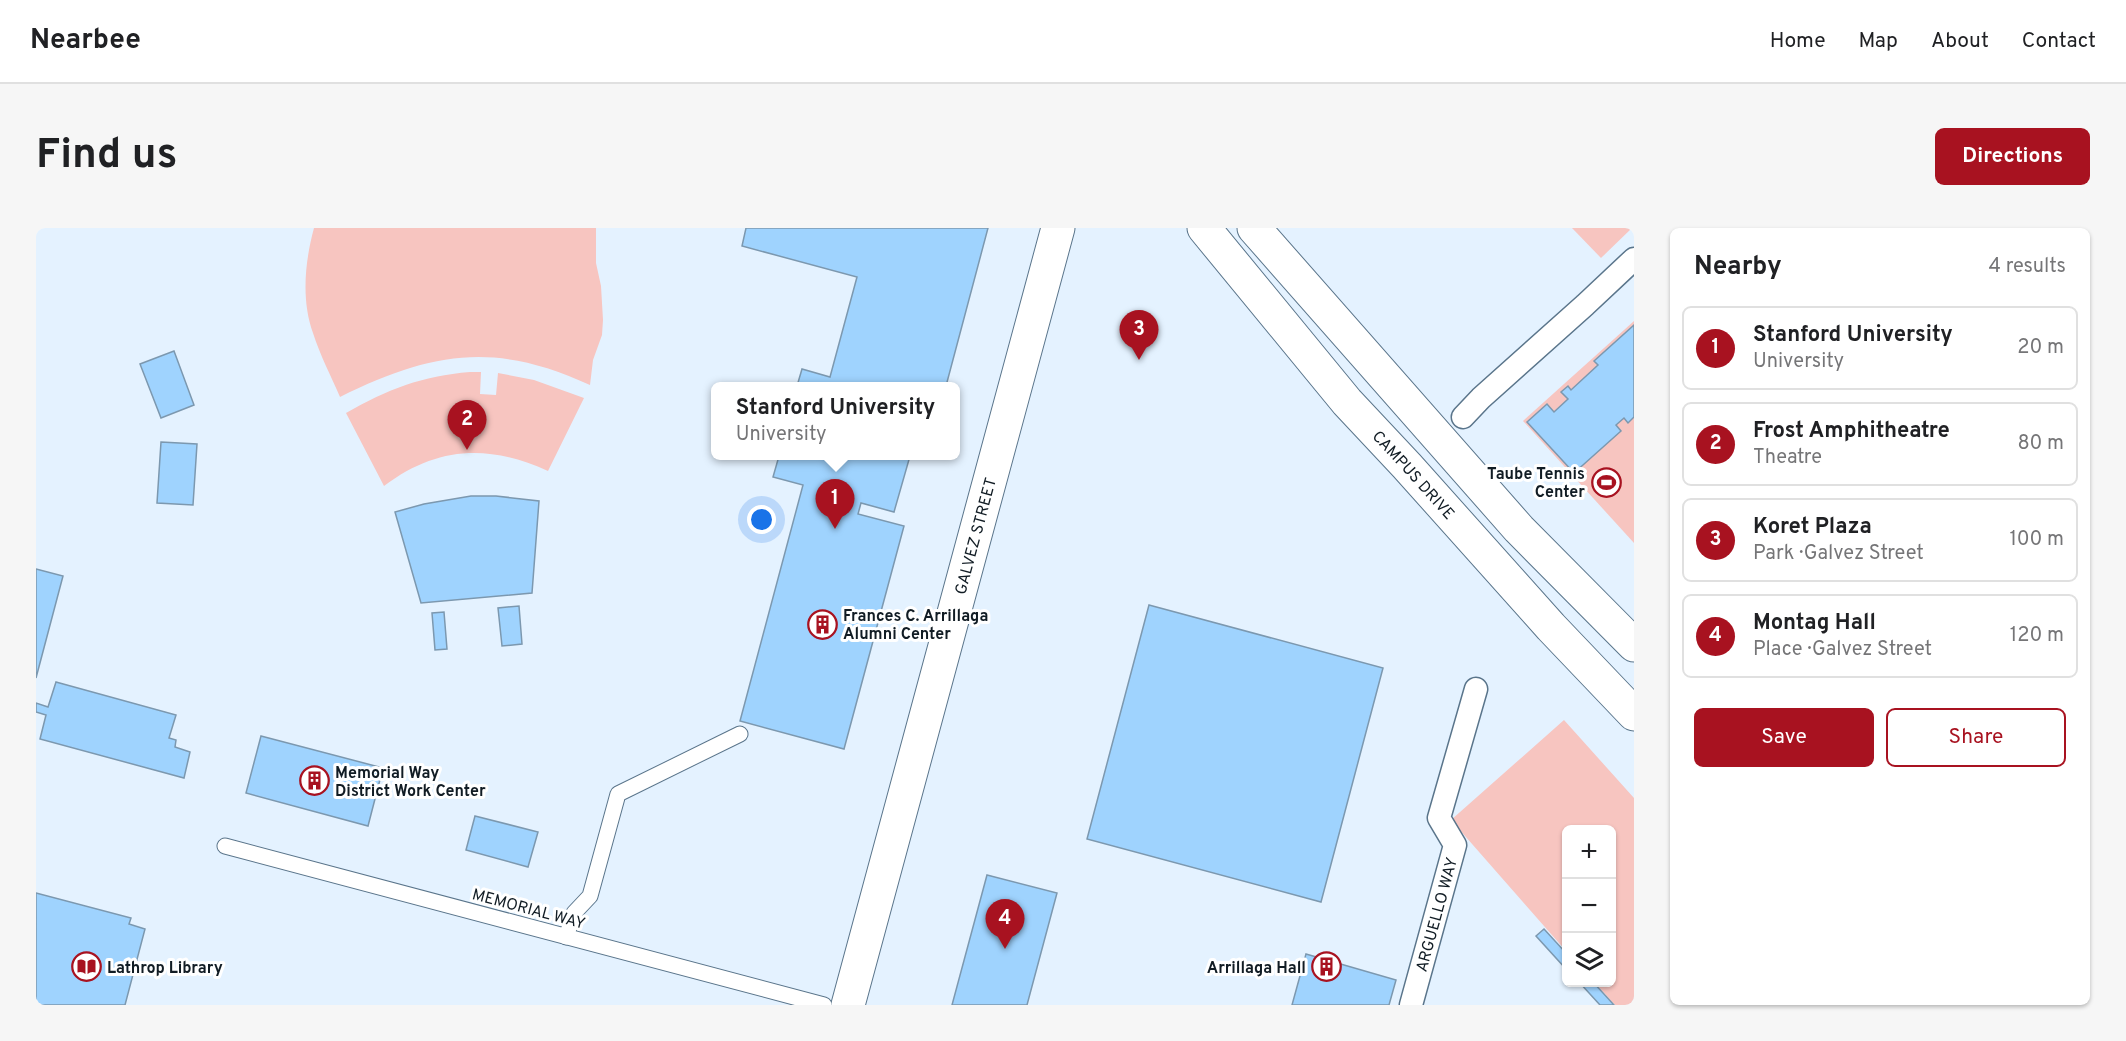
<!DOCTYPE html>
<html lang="en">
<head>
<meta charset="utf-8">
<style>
  body { margin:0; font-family:Overpass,sans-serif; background:#f6f6f6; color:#202124 }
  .controls { position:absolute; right:18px; bottom:18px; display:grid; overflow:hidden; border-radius:9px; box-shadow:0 2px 4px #0004 }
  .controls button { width:54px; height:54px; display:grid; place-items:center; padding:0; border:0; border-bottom:2px solid #e0e0e0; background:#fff; color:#202124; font:30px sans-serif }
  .you { position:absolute; left:726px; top:292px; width:21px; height:21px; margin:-15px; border:4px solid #fff; border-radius:50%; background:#1a73e8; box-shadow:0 0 0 9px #1a73e833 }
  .badge { display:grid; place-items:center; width:39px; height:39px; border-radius:50%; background:#a81220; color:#fff; font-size:20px; font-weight:700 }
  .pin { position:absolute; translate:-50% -50px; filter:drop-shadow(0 2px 3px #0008) }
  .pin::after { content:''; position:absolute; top:32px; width:21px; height:18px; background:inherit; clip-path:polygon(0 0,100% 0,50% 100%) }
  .popup { position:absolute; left:675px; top:154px; width:249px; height:78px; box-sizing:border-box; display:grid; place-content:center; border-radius:9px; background:#fff; filter:drop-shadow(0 2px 4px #0005); font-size:20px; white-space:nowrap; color:#757577 }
  .popup b { font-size:22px; color:#202124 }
  .popup::after { content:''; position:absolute; left:50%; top:100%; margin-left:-12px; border:12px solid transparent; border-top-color:#fff }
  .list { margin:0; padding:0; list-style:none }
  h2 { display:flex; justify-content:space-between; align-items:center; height:78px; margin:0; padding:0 24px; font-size:26px }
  h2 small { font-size:20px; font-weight:400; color:#757577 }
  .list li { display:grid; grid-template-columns:39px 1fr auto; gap:18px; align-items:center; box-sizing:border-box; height:84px; margin:0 12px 12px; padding:0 12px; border:2px solid #e0e0e0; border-radius:9px }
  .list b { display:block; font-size:22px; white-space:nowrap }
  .list p { margin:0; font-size:20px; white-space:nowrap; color:#757577 }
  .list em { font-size:20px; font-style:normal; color:#757577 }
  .actions { display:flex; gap:12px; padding:18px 24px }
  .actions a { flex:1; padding:14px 0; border:2px solid #a81220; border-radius:9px; text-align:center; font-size:21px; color:#a81220 }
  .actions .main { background:#a81220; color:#fff }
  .icon { flex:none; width:33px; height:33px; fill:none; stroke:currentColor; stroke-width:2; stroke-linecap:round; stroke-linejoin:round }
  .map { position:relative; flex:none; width:1598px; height:777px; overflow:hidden; border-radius:9px }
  header { display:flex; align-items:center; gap:36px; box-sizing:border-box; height:84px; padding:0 30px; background:#fff; border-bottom:2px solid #e0e0e0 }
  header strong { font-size:28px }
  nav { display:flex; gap:33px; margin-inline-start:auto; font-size:21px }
  .intro { display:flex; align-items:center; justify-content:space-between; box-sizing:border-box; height:144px; padding:0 36px }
  h1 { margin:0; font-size:42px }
  .button { padding:15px 27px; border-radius:9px; background:#a81220; color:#fff; font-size:21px; font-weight:700 }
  main { display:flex; gap:36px; padding:0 36px }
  aside { flex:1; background:#fff; border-radius:9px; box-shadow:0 2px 4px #0004 }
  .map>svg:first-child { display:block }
  .built { fill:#e4f2ff; fill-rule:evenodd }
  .green { fill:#f7c5c0 }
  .building { fill:#9fd3fe; stroke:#7c98af; stroke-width:1.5 }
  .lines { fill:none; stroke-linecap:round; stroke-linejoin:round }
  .service-casing { stroke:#5a758b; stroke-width:17 }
  .pedestrian-casing { stroke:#5a758b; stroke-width:25 }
  .tertiary-casing { stroke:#5a758b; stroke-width:35 }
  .service { stroke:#fff; stroke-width:15 }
  .pedestrian { stroke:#fff; stroke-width:22 }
  .tertiary { stroke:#fff; stroke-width:33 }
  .labels { text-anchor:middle; stroke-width:6; stroke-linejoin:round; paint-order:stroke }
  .poi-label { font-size:16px; font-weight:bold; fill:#111c24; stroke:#fff; text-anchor:start }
  .street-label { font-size:16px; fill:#111c24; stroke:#fff }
</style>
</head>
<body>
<header>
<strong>Nearbee</strong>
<nav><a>Home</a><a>Map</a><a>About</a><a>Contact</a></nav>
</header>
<div class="intro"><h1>Find us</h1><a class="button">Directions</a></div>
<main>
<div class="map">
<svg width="1598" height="777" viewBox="0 0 1598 777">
  <rect width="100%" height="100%" fill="#fbfbfb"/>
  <path class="built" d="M0,0H1598V777H0ZM679,158H919V228H679ZM1530,602H1576V754H1530Z"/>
  <g class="green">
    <path d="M278,0H560V35L565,58L567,92L566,107L557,132L554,157C459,113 395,124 304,169C295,148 284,127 277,105C265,72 269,33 278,0Z"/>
    <polygon points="1536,0 1596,0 1565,30"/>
    <polygon points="1598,93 1598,315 1487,193"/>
    <path d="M434,144H445L444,166L460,167L462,145L498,152L548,170L512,243C453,216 401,218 348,258L310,185C352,161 386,148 434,144Z"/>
    <polygon points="1528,492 1598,570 1598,777 1579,777 1559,755 1576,754 1576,602 1530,602 1530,723 1415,592"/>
  </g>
  <g class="building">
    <polygon points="710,0 952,0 910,158 877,158 863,155 862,158 761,158 766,141 794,149 821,49 706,18"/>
    <polygon points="1598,97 1598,189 1592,195 1588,190 1580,197 1585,203 1538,245 1491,194 1511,176 1518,184 1532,171 1525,164 1532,158 1535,162 1562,137 1558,133"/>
    <polygon points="138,123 158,177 125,190 104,136"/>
    <polygon points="125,214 161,216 157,277 121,275"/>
    <polygon points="743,228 874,228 858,284 825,275 822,286 868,298 808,521 704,493 767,257 737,249"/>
    <polygon points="435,268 460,268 503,273 496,365 385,375 359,284 388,276"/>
    <polygon points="0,341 27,348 0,450"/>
    <polygon points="1113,377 1347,440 1285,674 1051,611"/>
    <polygon points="483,378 486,416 466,418 462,380"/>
    <polygon points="408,384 411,421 399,422 396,385"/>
    <polygon points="20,454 140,487 133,510 140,512 139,519 154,524 148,550 4,511 10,487 0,484 0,475 12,479"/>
    <polygon points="225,508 347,540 332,598 210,565"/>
    <polygon points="439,588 502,604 492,639 430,622"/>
    <polygon points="951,647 1021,665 991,777 916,777"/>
    <polygon points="0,665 95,690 93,696 109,701 89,777 0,777"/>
    <polygon points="1508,701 1530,725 1530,741 1500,708"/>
    <polygon points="1270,726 1360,752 1353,777 1256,777"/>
    <polygon points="1543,754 1557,754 1578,777 1564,777"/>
  </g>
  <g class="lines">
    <defs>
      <g id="service">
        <polyline points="189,618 788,777"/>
        <polyline points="530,709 538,685 554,668 582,566 704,506"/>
      </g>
      <g id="pedestrian">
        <polyline points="1427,189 1445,170 1549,77 1598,31"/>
        <path id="s1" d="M1375,777L1419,617L1403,590L1440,461"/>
      </g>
      <g id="tertiary">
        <path id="s2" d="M1168,0L1311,174L1371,238L1515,399L1598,486"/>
        <polyline points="1218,0 1483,301 1598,417"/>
        <path id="s3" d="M812,777L1022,0"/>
      </g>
    </defs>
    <use href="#service" class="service-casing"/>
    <use href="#pedestrian" class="pedestrian-casing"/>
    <use href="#tertiary" class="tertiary-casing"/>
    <use href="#service" class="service"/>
    <use href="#pedestrian" class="pedestrian"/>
    <use href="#tertiary" class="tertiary"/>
  </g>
  <defs>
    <symbol id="stadium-ring" viewBox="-11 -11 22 22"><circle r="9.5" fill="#fff" stroke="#a81220" stroke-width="1.5"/><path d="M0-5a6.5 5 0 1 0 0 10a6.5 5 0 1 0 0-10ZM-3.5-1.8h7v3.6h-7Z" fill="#a81220"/></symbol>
    <symbol id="building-ring" viewBox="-11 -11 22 22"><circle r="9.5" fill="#fff" stroke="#a81220" stroke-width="1.5"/><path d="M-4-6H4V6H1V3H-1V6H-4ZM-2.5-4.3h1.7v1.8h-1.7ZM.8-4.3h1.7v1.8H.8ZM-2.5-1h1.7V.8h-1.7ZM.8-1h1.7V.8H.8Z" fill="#a81220"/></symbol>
    <symbol id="library-ring" viewBox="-11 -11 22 22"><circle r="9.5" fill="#fff" stroke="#a81220" stroke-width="1.5"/><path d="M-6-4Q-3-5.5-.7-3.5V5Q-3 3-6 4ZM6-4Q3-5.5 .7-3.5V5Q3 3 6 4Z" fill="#a81220"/></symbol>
  </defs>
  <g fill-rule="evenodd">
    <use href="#stadium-ring" x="1554" y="238" width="33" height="33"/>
    <use href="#building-ring" x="770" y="380" width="33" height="33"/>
    <use href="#building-ring" x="262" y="536" width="33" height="33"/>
    <use href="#library-ring" x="34" y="722" width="33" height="33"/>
    <use href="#building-ring" x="1274" y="722" width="33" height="33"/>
  </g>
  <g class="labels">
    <g class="poi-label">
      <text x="1549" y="251" text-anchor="end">Taube Tennis<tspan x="1549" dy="18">Center</tspan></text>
      <text x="807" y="393">Frances C. Arrillaga<tspan x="807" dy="18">Alumni Center</tspan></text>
      <text x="299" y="550">Memorial Way<tspan x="299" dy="18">District Work Center</tspan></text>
      <text x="71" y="745">Lathrop Library</text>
      <text x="1270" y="745" text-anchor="end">Arrillaga Hall</text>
    </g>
    <g class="street-label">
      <text dy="6" stroke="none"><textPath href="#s2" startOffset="324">CAMPUS DRIVE</textPath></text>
      <text dy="6" stroke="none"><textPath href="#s3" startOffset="486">GALVEZ STREET</textPath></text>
      <text transform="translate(493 680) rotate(15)" y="6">MEMORIAL WAY</text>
      <text dy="6" stroke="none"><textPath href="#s1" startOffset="94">ARGUELLO WAY</textPath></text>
    </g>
  </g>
</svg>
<div class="controls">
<button>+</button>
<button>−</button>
<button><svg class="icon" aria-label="layers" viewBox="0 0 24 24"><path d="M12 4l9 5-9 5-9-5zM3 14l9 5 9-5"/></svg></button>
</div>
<div class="you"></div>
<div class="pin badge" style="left:799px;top:301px">1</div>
<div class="popup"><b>Stanford University</b>University</div>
<div class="pin badge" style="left:431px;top:222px">2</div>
<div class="pin badge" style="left:1103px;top:132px">3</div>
<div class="pin badge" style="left:969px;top:721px">4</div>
</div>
<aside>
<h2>Nearby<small>4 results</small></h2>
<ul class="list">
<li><span class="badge">1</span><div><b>Stanford University</b><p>University</p></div><em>20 m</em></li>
<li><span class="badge">2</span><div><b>Frost Amphitheatre</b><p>Theatre</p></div><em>80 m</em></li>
<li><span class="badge">3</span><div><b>Koret Plaza</b><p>Park · Galvez Street</p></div><em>100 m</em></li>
<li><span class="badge">4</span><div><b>Montag Hall</b><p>Place · Galvez Street</p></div><em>120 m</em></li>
</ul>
<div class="actions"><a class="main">Save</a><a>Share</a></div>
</aside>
</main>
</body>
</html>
